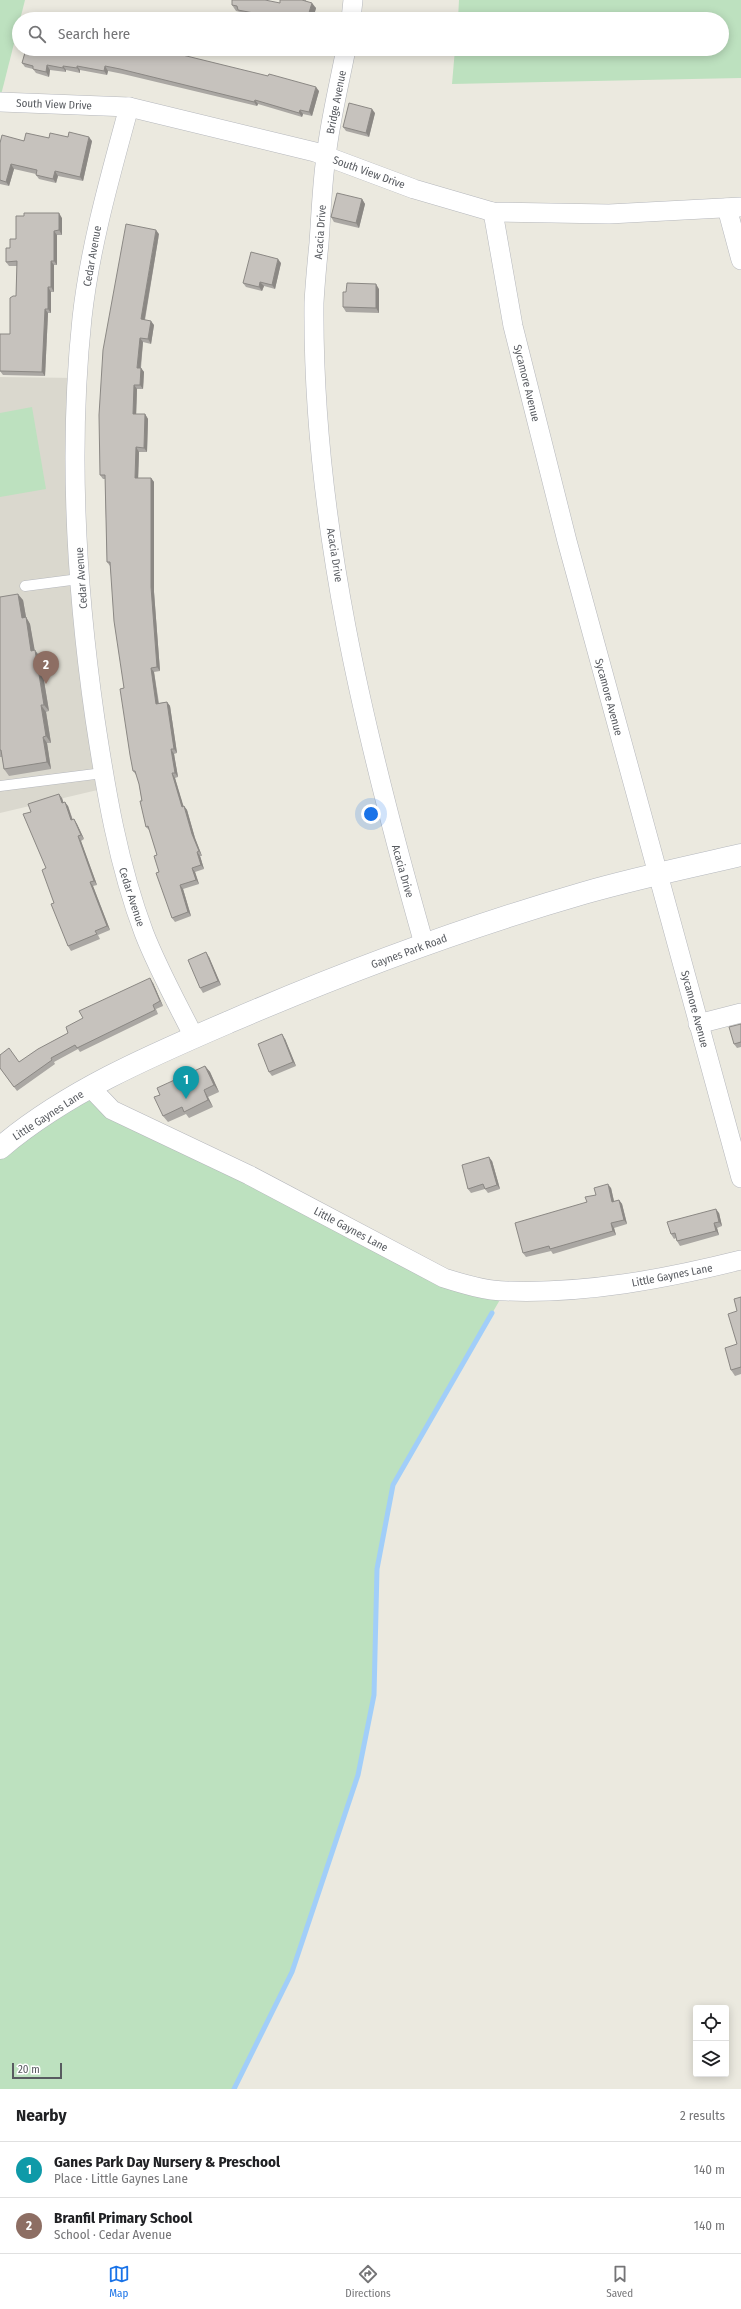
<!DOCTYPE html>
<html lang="en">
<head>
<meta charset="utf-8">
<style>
  body { margin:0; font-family:"Fira Sans Condensed",sans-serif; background:#f6f6f6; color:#202124 }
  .controls { position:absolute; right:12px; bottom:12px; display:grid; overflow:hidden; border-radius:4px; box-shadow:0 2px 10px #0003 }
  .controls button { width:36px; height:36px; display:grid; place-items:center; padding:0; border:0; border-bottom:1px solid #e0e0e0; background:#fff; color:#202124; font:20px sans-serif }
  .scale { position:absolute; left:12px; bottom:10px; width:50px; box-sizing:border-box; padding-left:4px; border:2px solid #585b60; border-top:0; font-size:11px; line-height:14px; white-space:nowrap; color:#585b60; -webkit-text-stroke:3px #fff; paint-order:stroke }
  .you { position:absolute; left:371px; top:814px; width:14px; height:14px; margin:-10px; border:3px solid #fff; border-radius:50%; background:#1a73e8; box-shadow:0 0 0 6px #1a73e833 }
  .badge { display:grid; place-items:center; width:26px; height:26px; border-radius:50%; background:#1a73e8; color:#fff; font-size:13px; font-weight:700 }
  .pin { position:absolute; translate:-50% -33px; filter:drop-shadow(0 1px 2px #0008) }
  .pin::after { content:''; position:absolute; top:21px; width:14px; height:12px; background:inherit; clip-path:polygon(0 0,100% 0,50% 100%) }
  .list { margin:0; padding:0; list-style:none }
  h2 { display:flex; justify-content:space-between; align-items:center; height:52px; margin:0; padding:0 16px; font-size:17px }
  h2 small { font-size:13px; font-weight:400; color:#757577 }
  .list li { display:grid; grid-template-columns:26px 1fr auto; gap:12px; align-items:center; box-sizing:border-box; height:56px; padding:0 16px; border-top:1px solid #e0e0e0 }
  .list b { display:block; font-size:15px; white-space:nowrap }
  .list p { margin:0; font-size:13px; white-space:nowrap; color:#757577 }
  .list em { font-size:13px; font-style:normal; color:#757577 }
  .icon { flex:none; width:22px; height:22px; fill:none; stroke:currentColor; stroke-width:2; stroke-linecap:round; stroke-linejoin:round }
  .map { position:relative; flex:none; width:741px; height:2089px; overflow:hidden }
  .search { position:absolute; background:#fff; box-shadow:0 2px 10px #0003; left:12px; right:12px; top:12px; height:44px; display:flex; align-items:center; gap:10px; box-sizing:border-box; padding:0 14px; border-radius:22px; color:#757577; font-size:15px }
  .sheet { height:164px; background:#fff }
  nav { display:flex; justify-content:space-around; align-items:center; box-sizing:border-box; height:56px; border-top:1px solid #e0e0e0; background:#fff; font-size:11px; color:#757577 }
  nav a { display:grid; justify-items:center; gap:2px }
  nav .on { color:#1a73e8 }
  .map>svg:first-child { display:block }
  .education { fill:#dad8ce }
  .green { fill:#bde1bf }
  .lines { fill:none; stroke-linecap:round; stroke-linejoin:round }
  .stream { stroke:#a1cef9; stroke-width:5 }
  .lane-casing { stroke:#b5b7bc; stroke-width:11 }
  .street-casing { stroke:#b5b7bc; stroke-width:20 }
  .secondary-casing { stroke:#b5b8be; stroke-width:23 }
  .lane { stroke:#fff; stroke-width:10 }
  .street { stroke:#fff; stroke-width:19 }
  .secondary { stroke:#fff; stroke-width:22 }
  .wall { fill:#aaa7a3 }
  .shaded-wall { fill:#8b8884 }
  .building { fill:#c6c2bd; stroke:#8b8884 }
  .labels { text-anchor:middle; stroke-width:3; stroke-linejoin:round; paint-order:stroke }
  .street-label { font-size:11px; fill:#585b60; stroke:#fff }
</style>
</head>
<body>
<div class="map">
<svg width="741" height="2089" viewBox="0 0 741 2089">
  <rect width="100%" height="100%" fill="#ebe9df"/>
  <polygon class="education" points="0,377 78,378 75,455 106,788 0,813"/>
  <g class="green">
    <polygon points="0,0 25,0 0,99"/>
    <polygon points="459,0 741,0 741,78 452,84 455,49 722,49 722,19 458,19"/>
    <polygon points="32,407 46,489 0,497 0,413"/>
    <polygon points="91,1088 112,1110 444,1278 505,1291 393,1485 377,1569 374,1695 358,1775 292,1972 234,2089 0,2089 0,1148"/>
  </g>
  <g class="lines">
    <polyline class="stream" points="234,2089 292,1972 358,1775 374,1695 377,1569 393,1485 492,1313"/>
    <defs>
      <g id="lane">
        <polyline points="25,586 79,579"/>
        <polyline points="0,786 103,773"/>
      </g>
      <g id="street">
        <polyline points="351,19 353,0"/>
        <path d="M346,49C339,85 330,121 326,157C322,185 321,215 319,243C317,263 315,283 314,303C312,521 365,736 424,944"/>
        <polyline points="0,102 129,107 315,152 414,189 493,212 609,214 741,207"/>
        <path d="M129,107C110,177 90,246 82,318C68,451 76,587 95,719C106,792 118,864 144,933C158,969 177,1003 194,1037"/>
        <polyline points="727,208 741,260"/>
        <polyline points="493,212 513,326 567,541 741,1178"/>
        <polyline points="698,1024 741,1013"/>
        <path d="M91,1088L112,1110L249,1175L444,1278C463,1284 486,1291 506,1291C585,1294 665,1279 741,1260"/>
      </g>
      <path id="secondary" d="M0,1148C66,1092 150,1056 229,1022C345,972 463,928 584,893C636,878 689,867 741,855"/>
    </defs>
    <use href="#lane" class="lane-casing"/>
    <use href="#street" class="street-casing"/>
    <use href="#secondary" class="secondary-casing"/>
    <use href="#lane" class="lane"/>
    <use href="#street" class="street"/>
    <use href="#secondary" class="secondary"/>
  </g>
  <g class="wall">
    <polygon points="280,0 306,0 306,1 316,8 313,19 271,19 268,18 268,19 260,19 242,15 240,12 236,11 232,5 280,3"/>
    <polygon points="26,49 319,91 312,116 303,114 302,117 258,104 257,106 123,74 108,71 107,75 80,70 80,73 66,70 66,72 50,70 49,77 36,73 33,69 25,67 22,63"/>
    <polygon points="375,113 369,137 346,131 343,127"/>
    <polygon points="68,137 92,141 83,181 58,176 56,183 39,179 36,175 36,174 14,169 9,186 0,184 0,143 49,138"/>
    <polygon points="362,199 365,204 359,228 334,222 331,217"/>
    <polygon points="62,218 62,235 57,235 57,265 54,265 54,292 51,292 51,313 48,313 45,376 3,375 0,371 10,334 16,296 17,266 9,266 6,262 10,248 16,239"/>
    <polygon points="159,234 145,320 154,325 151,344 143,342 141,368 144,372 143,389 137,389 136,414 145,414 148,419 147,452 139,452 138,478 151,478 154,482 154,592 160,671 154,672 159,703 167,702 170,706 177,753 174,754 178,777 175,778 183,806 184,806 187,810 195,838 202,856 200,856 204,869 195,872 199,884 183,889 191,916 175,922 172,918 159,872 157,855 150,831 146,827 139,784 137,776 133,771 124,688 110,566 107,562 105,479 103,479 100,475"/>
    <polygon points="281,263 275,289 264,286 262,291 246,287 243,283"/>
    <polygon points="379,289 379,313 346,312 343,307"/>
    <polygon points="0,597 23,600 26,617 30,624 34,650 40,657 49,711 46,712 51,743 47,743 51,769 9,776 4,769 2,757 0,757"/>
    <polygon points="62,798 63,803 68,806 73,820 74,819 77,824 84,839 81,841 97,885 93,886 110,930 98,935 100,939 71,951 68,946 54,903 46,868 31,812"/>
    <polygon points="209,957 221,985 203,993 200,988"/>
    <polygon points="153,983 163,1006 156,1009 158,1014 80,1052 78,1049 54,1062 55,1064 17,1091 0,1068 19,1062"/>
    <polygon points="741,1024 741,1047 737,1048 734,1044"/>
    <polygon points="285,1039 296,1066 272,1076 269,1072"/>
    <polygon points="205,1066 210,1072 219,1092 208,1097 213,1107 189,1118 186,1114 168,1122 163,1116 160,1095"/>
    <polygon points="492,1161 500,1189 488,1193 485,1189 471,1193 468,1189"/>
    <polygon points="611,1188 614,1201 619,1200 622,1204 627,1224 614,1228 616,1235 553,1254 551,1251 526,1257 523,1253 596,1195"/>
    <polygon points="719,1213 722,1226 717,1228 719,1235 680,1246 677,1241 676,1238 674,1239 671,1234"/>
    <polygon points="741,1297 741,1374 735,1376 731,1370 737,1344 737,1311"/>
  </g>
  <g class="shaded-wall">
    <polygon points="312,3 316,8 313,19 307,19"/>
    <polygon points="264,13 268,18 268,19 267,19 264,15"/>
    <polygon points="47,65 50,70 49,77 46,72"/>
    <polygon points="63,66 66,70 66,72 63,68"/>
    <polygon points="77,66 80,70 80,73 77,68"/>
    <polygon points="105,66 108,71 107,75 104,71"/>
    <polygon points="316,87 319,91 312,116 309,112"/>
    <polygon points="255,100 258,104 257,106 254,102"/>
    <polygon points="372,109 375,113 369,137 366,133"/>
    <polygon points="300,110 303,114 302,117 299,113"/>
    <polygon points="89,137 92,141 83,181 80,177"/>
    <polygon points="11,164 14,169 9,186 6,182"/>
    <polygon points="55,171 58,176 56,183 53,179"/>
    <polygon points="362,199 365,204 359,228 356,223"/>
    <polygon points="59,213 62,218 62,235 59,230"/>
    <polygon points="156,230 159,234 144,323 141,319"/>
    <polygon points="54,231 57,235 57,265 54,261"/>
    <polygon points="278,259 281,263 275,289 272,285"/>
    <polygon points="51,261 54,265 54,292 51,287"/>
    <polygon points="260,282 264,286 262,291 259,287"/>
    <polygon points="376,284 379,289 379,313 376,308"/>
    <polygon points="48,287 51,292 51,313 48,309"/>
    <polygon points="45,309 48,313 45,376 42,372"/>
    <polygon points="151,321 154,325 151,344 148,339"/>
    <polygon points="140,338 143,342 140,372 137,368"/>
    <polygon points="141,368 144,372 143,389 140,385"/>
    <polygon points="134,385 137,389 136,419 133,414"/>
    <polygon points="145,414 148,419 147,452 144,448"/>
    <polygon points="136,447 139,452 138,482 135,478"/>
    <polygon points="151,478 154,482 154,592 160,671 157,667 151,587"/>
    <polygon points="18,594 23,600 26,617 30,624 36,657 31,651 22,618"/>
    <polygon points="35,650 40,657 49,711 44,705"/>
    <polygon points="151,668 154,672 159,708 156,704"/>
    <polygon points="167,702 170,706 177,753 174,749"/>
    <polygon points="41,705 46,712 51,743 46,736"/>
    <polygon points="43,737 47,743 51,769 47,762"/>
    <polygon points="171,749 174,754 178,777 175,773"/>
    <polygon points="172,773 175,778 185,811 182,807"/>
    <polygon points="59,794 62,798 65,807 62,803"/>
    <polygon points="65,802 68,806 74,825 71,820"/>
    <polygon points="184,806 187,810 195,838 202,856 199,851 192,834"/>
    <polygon points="74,819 77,824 84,839 81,835"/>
    <polygon points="78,836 81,841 97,885 94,881"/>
    <polygon points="197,852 200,856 204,869 201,865"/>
    <polygon points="192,868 195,872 199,884 196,880"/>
    <polygon points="90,882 93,886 110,930 107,926"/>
    <polygon points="180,885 183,889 191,916 188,912"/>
    <polygon points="206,952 209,957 221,985 218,981"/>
    <polygon points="150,978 153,983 163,1006 160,1001"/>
    <polygon points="282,1034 285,1039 296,1066 293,1062"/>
    <polygon points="205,1066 210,1072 219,1092 214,1085"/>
    <polygon points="204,1090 208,1097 213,1107 208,1100"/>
    <polygon points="489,1157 492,1161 500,1189 497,1185"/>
    <polygon points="608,1184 611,1188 615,1206 612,1202"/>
    <polygon points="619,1200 622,1204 627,1224 624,1220"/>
    <polygon points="716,1209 719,1213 722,1226 719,1222"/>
    <polygon points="611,1223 614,1228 616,1235 613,1231"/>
    <polygon points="714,1223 717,1228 719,1235 716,1231"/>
  </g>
  <g class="building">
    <polygon points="232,0 265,0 280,3 280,0 302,0 312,3 307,19 292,19 264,13 264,15 238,10 237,6 232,5"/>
    <polygon points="26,49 158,49 268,76 269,74 316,87 309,112 300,110 299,113 255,100 254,102 120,69 105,66 104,71 77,66 77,68 63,66 63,68 47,65 46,72 33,69 33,66 22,63"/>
    <polygon points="349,103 372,109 366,133 343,127"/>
    <polygon points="69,132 89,137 80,177 55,171 53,179 36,175 37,170 11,164 6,182 0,180 0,143 2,135 24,141 26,133 49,138 50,133 68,137"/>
    <polygon points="337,193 362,199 356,223 331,217"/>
    <polygon points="24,213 59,213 59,230 54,231 54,261 51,261 51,287 48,287 48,309 45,309 42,372 0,371 0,334 10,334 10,298 13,296 16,296 17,261 6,262 6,248 10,248 10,239 16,239 16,216 24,216"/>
    <polygon points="126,224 156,230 141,319 151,321 148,339 140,338 137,368 141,368 140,385 134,385 133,414 145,414 144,448 136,447 135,478 151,478 151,587 157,667 151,668 156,704 167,702 174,749 171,749 175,773 172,773 182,807 184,806 192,834 199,851 197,852 201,865 192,868 196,880 180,885 188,912 172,918 156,873 159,872 154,856 157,855 148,826 146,827 140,801 142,801 139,784 135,771 133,771 130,755 120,689 124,688 114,621 110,562 107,562 105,475 100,475 99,415 103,350"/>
    <polygon points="251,252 278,259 272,285 260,282 259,287 243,283"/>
    <polygon points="347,283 376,284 376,308 343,307 343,292 346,292"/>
    <polygon points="18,594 22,618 26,617 31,651 35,650 44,705 41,705 46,736 43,737 47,762 4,769 1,750 0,750 0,597"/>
    <polygon points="59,794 62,803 65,802 71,820 74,819 81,835 78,836 94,881 90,882 107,926 95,931 97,934 68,946 51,904 54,903 42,870 46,868 23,814 31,812 28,804"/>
    <polygon points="206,952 218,981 200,988 188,960"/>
    <polygon points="150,978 160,1001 153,1005 155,1010 77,1048 75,1045 51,1058 52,1060 14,1087 0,1068 0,1055 9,1048 19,1062 38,1049 68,1033 66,1027 83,1018 79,1011"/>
    <polygon points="741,1024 741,1042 734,1044 729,1027"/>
    <polygon points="282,1034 293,1062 269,1072 258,1044"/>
    <polygon points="205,1066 214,1085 204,1090 208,1100 184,1112 182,1107 163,1116 154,1097 160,1095 157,1088"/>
    <polygon points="489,1157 497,1185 485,1189 483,1184 468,1189 462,1165"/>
    <polygon points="608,1184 612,1202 619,1200 624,1220 611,1223 613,1231 550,1249 549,1246 523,1253 515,1223 587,1202 585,1197 596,1195 594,1188"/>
    <polygon points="716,1209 719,1222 714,1223 716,1231 677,1241 675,1233 671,1234 667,1222"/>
    <polygon points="741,1297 741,1367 731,1370 725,1348 737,1344 728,1314 737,1311 734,1299"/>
  </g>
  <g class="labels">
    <g class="street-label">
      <text transform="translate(336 102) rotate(-79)" y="4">Bridge Avenue</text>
      <text transform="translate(54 104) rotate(2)" y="4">South View Drive</text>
      <text transform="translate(369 172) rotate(20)" y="4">South View Drive</text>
      <text transform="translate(320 232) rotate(-86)" y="4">Acacia Drive</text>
      <text transform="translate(92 256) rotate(-80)" y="4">Cedar Avenue</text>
      <text transform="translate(527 383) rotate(76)" y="4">Sycamore Avenue</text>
      <text transform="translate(335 555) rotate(81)" y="4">Acacia Drive</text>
      <text transform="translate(81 578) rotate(-94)" y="4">Cedar Avenue</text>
      <text transform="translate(609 697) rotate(75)" y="4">Sycamore Avenue</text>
      <text transform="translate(403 871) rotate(74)" y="4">Acacia Drive</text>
      <text transform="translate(132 897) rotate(72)" y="4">Cedar Avenue</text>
      <text transform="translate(409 951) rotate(-20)" y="4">Gaynes Park Road</text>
      <text transform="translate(695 1009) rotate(75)" y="4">Sycamore Avenue</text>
      <text transform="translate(48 1115) rotate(-33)" y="4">Little Gaynes Lane</text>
      <text transform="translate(351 1229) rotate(28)" y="4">Little Gaynes Lane</text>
      <text transform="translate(672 1275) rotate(-11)" y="4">Little Gaynes Lane</text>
    </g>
  </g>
</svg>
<div class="controls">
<button><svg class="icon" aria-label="locate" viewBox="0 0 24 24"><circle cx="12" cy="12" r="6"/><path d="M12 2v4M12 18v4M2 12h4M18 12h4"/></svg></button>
<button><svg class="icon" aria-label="layers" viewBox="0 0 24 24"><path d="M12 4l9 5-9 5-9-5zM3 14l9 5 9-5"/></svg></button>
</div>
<div class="scale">20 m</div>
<div class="you"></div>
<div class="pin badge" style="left:186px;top:1099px;background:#0f9aa8">1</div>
<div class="pin badge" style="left:46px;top:684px;background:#8d6e63">2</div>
<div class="search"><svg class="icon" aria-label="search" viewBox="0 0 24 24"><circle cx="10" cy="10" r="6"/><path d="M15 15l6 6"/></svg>Search here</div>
</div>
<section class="sheet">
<h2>Nearby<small>2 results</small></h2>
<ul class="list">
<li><span class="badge" style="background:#0f9aa8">1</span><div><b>Ganes Park Day Nursery &amp; Preschool</b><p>Place · Little Gaynes Lane</p></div><em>140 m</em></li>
<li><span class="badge" style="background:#8d6e63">2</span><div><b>Branfil Primary School</b><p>School · Cedar Avenue</p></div><em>140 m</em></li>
</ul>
</section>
<nav>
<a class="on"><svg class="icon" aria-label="map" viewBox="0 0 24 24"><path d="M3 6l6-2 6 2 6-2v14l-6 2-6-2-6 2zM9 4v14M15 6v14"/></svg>Map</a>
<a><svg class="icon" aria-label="directions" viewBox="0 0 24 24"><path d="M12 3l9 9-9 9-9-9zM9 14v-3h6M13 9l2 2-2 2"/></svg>Directions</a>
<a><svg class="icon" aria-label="saved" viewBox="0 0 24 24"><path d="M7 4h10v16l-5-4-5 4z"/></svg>Saved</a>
</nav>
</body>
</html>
